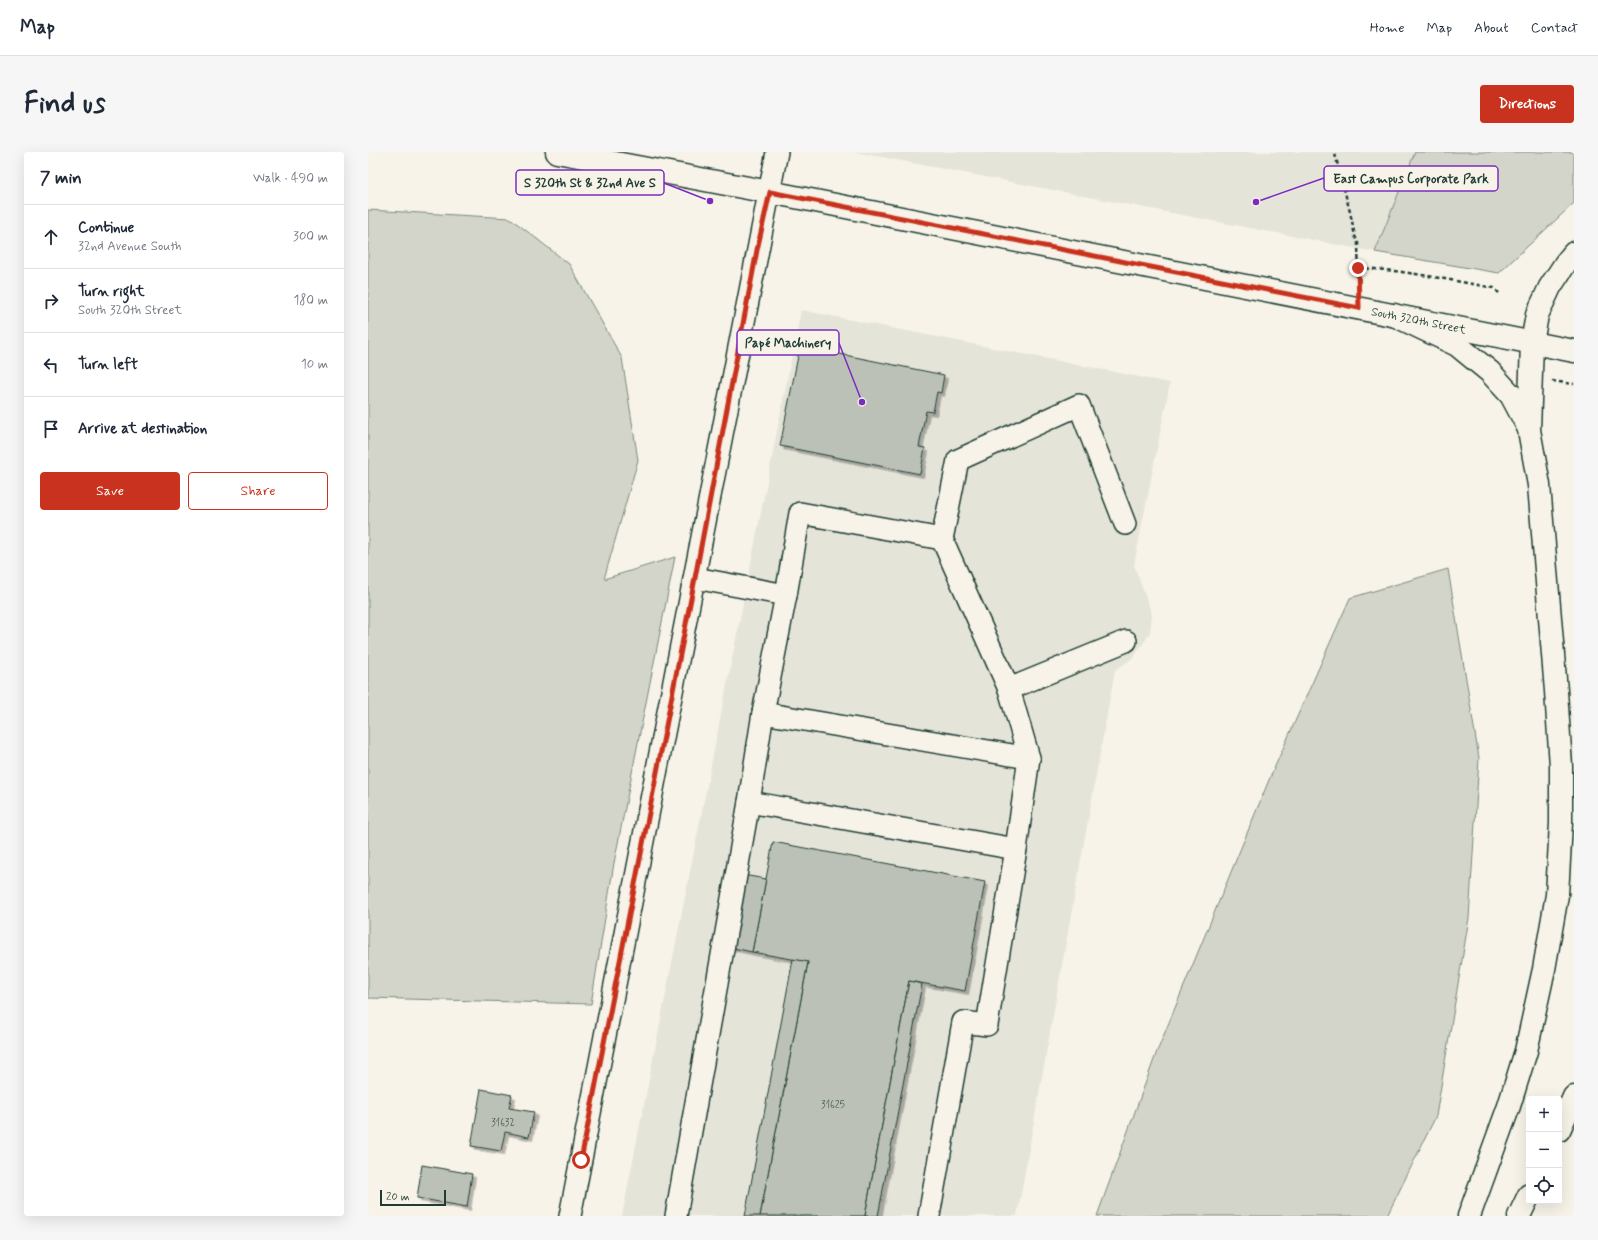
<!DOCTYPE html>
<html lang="en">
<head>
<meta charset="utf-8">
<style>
  body { margin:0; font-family:Mynerve,sans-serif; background:#f6f6f7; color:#1f2937 }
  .controls { position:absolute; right:12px; bottom:12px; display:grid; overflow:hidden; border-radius:4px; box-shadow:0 4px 16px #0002 }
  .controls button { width:36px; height:36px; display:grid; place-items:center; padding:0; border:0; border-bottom:1px solid #e0e1e3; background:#fff; color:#1f2937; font:20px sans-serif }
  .scale { position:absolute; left:12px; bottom:10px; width:66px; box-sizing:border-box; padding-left:4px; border:2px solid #1f3d34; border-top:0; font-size:11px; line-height:14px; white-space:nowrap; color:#1f3d34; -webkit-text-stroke:3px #f7f3e8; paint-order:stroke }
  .stop { position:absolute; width:12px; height:12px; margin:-9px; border:3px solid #c8321e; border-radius:50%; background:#fff }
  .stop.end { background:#c8321e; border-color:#fff; box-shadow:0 1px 4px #0008 }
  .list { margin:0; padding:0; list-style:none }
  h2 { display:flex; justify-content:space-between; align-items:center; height:52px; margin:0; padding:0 16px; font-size:17px }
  h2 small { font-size:13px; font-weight:400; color:#747a83 }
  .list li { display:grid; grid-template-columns:26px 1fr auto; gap:12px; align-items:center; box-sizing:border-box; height:64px; padding:0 16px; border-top:1px solid #e0e1e3 }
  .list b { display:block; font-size:15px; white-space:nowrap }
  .list p { margin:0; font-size:13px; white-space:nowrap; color:#747a83 }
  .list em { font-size:13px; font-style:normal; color:#747a83 }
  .actions { display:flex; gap:8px; padding:12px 16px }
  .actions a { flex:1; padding:9px 0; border:1px solid #c8321e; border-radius:4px; text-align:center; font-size:14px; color:#c8321e }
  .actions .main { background:#c8321e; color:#fff }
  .icon { flex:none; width:22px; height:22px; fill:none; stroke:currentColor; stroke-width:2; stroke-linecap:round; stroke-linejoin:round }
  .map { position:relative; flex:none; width:1206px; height:1064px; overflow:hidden; border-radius:4px }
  header { display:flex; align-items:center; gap:24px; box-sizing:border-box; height:56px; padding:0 20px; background:#fff; border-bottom:1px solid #e0e1e3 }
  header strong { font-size:19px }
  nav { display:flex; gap:22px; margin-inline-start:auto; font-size:14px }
  .intro { display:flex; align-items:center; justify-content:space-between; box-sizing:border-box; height:96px; padding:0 24px }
  h1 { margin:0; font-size:28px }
  .button { padding:10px 18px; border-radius:4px; background:#c8321e; color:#fff; font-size:14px; font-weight:700 }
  main { display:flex; gap:24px; padding:0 24px }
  aside { flex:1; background:#fff; border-radius:4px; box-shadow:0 4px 16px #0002 }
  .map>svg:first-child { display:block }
  .built { fill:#e5e4d9 }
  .green { fill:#d3d5ca; stroke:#79897f }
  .building { fill:#bbc1b6; stroke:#1f3d34; filter:url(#shadow) }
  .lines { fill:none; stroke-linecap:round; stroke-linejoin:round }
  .minor-casing { stroke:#1f3d34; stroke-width:24 }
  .major-casing { stroke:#1f3d34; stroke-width:25 }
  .highway-casing { stroke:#1f3d34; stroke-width:25 }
  .path { stroke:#1f3d34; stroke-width:2.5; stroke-dasharray:4 3; stroke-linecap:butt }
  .minor { stroke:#f7f3e8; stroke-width:21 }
  .major { stroke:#f7f3e8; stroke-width:22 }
  .highway { stroke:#f7f3e8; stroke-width:22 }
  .route { stroke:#c8321e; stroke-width:5 }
  .labels { text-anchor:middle; stroke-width:4; stroke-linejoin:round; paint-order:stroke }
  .number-label { font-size:10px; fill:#465e54 }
  .street-label { font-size:12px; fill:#1f3d34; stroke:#f7f3e8 }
  .leader { fill:none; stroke:#7b2cbf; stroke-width:1.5 }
  .callout-dot { fill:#7b2cbf; stroke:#f7f3e8; stroke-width:1.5 }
  .callout { fill:#f7f3e8; stroke:#7b2cbf; stroke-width:1.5 }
  .callout-label { font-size:13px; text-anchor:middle; font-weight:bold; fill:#1f3d34 }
</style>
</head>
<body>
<header>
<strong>Map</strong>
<nav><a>Home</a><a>Map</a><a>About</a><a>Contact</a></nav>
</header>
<div class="intro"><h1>Find us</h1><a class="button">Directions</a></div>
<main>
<aside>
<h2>7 min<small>Walk · 490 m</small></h2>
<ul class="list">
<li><svg class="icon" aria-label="ahead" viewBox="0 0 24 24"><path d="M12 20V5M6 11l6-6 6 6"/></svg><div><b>Continue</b><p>32nd Avenue South</p></div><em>300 m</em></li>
<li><svg class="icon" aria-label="right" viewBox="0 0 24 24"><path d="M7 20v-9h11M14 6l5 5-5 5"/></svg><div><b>Turn right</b><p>South 320th Street</p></div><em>180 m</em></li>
<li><svg class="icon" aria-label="left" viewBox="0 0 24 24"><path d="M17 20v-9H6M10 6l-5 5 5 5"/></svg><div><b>Turn left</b></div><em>10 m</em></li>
<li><svg class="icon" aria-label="arrive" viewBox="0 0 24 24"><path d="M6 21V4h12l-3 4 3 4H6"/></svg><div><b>Arrive at destination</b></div></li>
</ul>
<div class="actions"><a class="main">Save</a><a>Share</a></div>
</aside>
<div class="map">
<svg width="1206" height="1064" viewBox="0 0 1206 1064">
  <defs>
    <filter id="shadow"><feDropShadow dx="3.5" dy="3.5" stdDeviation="0" flood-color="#0004"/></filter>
  </defs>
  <rect width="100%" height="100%" fill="#f7f3e8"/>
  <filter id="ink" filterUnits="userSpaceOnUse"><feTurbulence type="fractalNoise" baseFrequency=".025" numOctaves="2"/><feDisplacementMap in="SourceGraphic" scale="8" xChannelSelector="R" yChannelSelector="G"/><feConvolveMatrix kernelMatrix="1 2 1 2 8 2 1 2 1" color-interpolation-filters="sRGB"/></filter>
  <g filter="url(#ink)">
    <g class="built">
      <polygon points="487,0 1047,0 1007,100"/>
      <polygon points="433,158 802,231 766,413 784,462 782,481 766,505 747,518 649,1064 254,1064"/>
    </g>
    <g class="green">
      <polygon points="1047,0 1206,0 1206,51 1131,121 1007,100"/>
      <polygon points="0,58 142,66 201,112 254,206 270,308 236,427 307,405 246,711 223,852 0,846"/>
      <polygon points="1080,417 1111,606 1101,766 1068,964 1019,1064 729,1064 788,902 901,628 982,446"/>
    </g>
    <g class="building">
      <polygon points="432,194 576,223 573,241 569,240 565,260 558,259 551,295 557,296 552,322 412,294"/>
      <polygon points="405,690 617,730 597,839 541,829 497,1064 392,1064 440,810 384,800"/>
      <polygon points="375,723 398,727 384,800 361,795"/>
      <polygon points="425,807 440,810 392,1064 377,1064"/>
      <polygon points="541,829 554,832 510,1064 497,1064"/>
      <polygon points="113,937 144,943 141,956 166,960 161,985 137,980 133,999 103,994"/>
      <polygon points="54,1013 104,1022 99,1055 49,1046"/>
    </g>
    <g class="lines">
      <defs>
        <g id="minor">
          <polyline points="574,387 590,308 711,253 757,372"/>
          <polyline points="327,426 418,443 432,361 574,387 641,537 758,489"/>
          <polyline points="395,561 661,606"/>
          <polyline points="381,650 648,697"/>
          <polyline points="202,1064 409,0"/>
          <polyline points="308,1064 381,650 395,561 418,443"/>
          <polyline points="561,1064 595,870 619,873 648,697 661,606 641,537"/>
        </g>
        <g id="major">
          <path id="s1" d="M189,0L422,44L1206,199"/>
        </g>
        <g id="highway">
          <polyline points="1026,163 1089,193 1122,220 1143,243 1160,275"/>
          <polyline points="1191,978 1206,945"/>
          <polyline points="1101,1064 1141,954 1158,899 1176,817 1189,743 1193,671 1193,614 1188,539 1171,333 1161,278 1164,191 1169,163 1182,135 1197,112 1206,101"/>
          <polyline points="1151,1064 1161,1043"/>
        </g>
      </defs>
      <use href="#minor" class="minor-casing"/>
      <use href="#major" class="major-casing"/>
      <use href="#highway" class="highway-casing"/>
      <g class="path">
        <polyline points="967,2 982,60 987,84 990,91 991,133"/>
        <path d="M991,116C1036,118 1081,128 1126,136L1131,141"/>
        <polyline points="1184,229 1206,232"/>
      </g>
      <use href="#minor" class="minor"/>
      <use href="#major" class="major"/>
      <use href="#highway" class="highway"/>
    </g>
  </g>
  <g class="lines" filter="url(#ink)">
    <polyline class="route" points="213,1008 327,426 389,98 402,40 991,156 990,116"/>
  </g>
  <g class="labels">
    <g class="number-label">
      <text x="465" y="956">31625</text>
      <text x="135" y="974">31632</text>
    </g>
    <g class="street-label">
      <text dy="4" stroke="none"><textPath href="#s1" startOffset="878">South 320th Street</textPath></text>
    </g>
  </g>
  <path class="leader" d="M888 50L956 26M342 49L296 31M494 250L471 191"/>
  <g class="callout-dot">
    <circle cx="888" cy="50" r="4"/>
    <circle cx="342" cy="49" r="4"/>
    <circle cx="494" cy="250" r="4"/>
  </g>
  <g class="callout">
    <rect x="956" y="14" width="174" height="25" rx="4"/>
    <rect x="148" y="18" width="148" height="25" rx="4"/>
    <rect x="369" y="178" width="102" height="25" rx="4"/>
  </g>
  <g class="callout-label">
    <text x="1043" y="31">East Campus Corporate Park</text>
    <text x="222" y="35">S 320th St &amp; 32nd Ave S</text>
    <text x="420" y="195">Papé Machinery</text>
  </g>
</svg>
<div class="controls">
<button>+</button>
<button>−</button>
<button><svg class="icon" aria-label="locate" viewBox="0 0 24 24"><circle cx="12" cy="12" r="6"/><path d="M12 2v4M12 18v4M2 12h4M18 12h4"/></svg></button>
</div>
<div class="scale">20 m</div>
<div class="stop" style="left:213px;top:1008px"></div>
<div class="stop end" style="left:990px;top:116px"></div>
</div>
</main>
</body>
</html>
